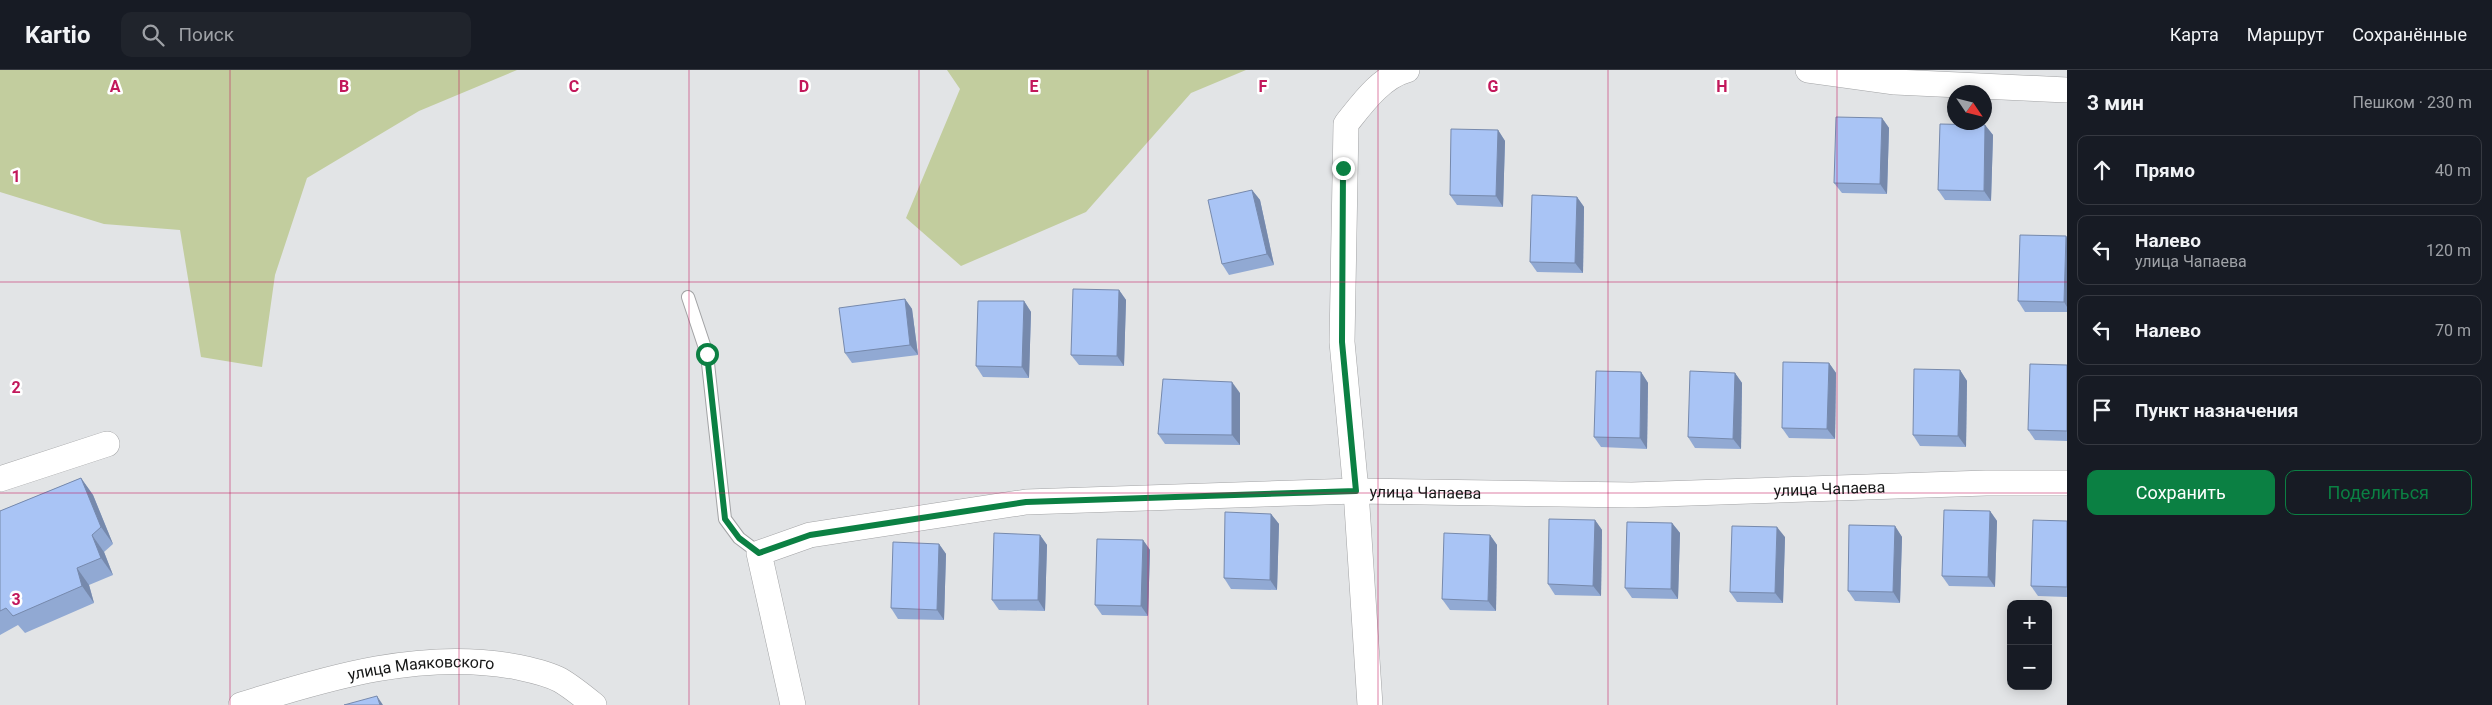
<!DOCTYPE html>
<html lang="ru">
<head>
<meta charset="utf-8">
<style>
  body { margin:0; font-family:Roboto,sans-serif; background:#20242c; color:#f1f3f6 }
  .controls { position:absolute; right:15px; bottom:15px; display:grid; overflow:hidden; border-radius:10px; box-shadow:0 2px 12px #0003 }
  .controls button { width:45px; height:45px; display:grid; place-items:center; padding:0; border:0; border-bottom:1px solid #363941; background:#171b24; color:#f1f3f6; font:25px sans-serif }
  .compass { position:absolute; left:1947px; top:15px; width:45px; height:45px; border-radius:50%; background:#171b24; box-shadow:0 2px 12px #0003; rotate:125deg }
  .stop { position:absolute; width:15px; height:15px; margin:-11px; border:4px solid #0b8043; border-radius:50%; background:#fff }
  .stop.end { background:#0b8043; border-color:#fff; box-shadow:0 1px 5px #0008 }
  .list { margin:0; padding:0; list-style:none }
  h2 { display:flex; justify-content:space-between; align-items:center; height:65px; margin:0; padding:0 20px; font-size:21px }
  h2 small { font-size:16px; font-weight:400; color:#9ea1a6 }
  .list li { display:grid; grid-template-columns:32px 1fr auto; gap:15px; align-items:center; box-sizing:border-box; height:70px; margin:0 10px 10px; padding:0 10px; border:1px solid #363941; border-radius:10px }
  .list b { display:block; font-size:19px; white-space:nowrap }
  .list p { margin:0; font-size:16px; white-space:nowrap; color:#9ea1a6 }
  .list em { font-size:16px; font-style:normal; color:#9ea1a6 }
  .actions { display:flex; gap:10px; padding:15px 20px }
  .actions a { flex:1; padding:11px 0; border:1px solid #0b8043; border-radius:10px; text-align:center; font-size:18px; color:#0b8043 }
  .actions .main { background:#0b8043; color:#fff }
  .icon { flex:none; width:28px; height:28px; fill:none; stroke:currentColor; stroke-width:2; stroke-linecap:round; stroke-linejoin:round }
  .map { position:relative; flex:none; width:2067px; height:635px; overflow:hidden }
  header { display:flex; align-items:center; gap:30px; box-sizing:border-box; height:70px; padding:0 25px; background:#171b24; border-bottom:1px solid #363941 }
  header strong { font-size:24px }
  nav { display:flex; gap:28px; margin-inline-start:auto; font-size:18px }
  .search { width:350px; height:45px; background:#20242c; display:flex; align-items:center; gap:12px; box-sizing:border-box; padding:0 18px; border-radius:10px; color:#9ea1a6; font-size:19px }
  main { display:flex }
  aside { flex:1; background:#171b24 }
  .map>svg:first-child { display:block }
  .green { fill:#c2cd9e }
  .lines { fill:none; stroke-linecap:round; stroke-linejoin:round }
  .service-casing { stroke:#a2a3a5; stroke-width:14 }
  .minor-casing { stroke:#a2a3a5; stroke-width:26 }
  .service { stroke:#fff; stroke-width:12 }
  .minor { stroke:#fff; stroke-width:25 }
  .wall { fill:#91a9d3 }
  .shaded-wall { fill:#7689ac }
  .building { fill:#a9c4f5; stroke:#7689ac }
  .route { stroke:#0b8043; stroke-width:6 }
  .grid { fill:none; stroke:#c2185b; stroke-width:1; stroke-opacity:0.55 }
  .labels { text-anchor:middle; stroke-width:5; stroke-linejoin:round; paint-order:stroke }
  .street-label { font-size:16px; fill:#161717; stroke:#fff }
  .grid-label { font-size:16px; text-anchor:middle; font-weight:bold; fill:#c2185b; stroke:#fff; stroke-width:5; stroke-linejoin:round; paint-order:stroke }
</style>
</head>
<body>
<header>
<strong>Kartio</strong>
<div class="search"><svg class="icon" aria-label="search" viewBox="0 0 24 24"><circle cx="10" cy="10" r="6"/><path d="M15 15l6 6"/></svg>Поиск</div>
<nav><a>Карта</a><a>Маршрут</a><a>Сохранённые</a></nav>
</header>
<main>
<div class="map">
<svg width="2067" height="635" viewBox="0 0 2067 635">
  <rect width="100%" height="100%" fill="#e2e4e6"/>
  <g class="green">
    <polygon points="0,0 517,0 419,41 307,108 275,205 262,297 201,287 180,160 104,154 0,122"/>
    <polygon points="947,0 1246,0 1191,23 1086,142 961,196 906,148 960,19"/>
  </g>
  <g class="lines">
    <defs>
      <polyline id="service" points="688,227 707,284 725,449 739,468 759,483"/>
      <g id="minor">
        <polyline points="1808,0 1895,12 2067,20"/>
        <polyline points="0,409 107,374"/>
        <path id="s1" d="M241,635C329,607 424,579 517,597C531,600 547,603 560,610C572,617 583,626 594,635"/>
        <path id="s2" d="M793,635L759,483L810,465L1026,432L1356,421L1632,425L1986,413H2067"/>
        <path d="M1370,635L1356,421L1342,272L1346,54C1362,34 1381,7 1407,0"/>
      </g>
    </defs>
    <use href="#service" class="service-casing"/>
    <use href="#minor" class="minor-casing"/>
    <use href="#service" class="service"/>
    <use href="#minor" class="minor"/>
  </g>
  <g class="wall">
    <polygon points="1882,48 1889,58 1887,124 1842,123 1834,113"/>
    <polygon points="1985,55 1993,65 1991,131 1945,130 1938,120"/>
    <polygon points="1498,60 1505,71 1503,137 1457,135 1450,125"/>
    <polygon points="1252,120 1260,130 1274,195 1229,205 1222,194"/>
    <polygon points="1577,127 1584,137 1583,203 1537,202 1530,192"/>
    <polygon points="2066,166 2067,168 2067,242 2025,242 2018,231"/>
    <polygon points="1119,220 1126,230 1124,296 1079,295 1071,285"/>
    <polygon points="905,229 912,239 918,285 852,293 845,283"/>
    <polygon points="1024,231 1031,242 1029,308 983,307 976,296"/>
    <polygon points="1829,293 1836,303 1835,369 1789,368 1782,358"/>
    <polygon points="2067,295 2067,371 2035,370 2028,360"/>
    <polygon points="1960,300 1967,311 1966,377 1920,376 1913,365"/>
    <polygon points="1641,302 1648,313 1647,379 1601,377 1594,367"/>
    <polygon points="1735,303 1742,313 1741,379 1695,378 1688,367"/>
    <polygon points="1240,323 1240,375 1165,374 1158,364"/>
    <polygon points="81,408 93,425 113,474 104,482 113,505 89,515 94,533 25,563 18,555 0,565 0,441"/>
    <polygon points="1990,441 1997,451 1995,517 1949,516 1942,506"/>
    <polygon points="1271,444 1279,454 1277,520 1231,519 1224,508"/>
    <polygon points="1595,450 1602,460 1601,526 1555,525 1548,514"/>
    <polygon points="2067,451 2067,527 2038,526 2031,516"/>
    <polygon points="1672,453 1680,463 1678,529 1632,528 1625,518"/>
    <polygon points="1895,456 1902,467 1900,533 1855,531 1848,521"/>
    <polygon points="1040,465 1047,475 1045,541 999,540 992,530"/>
    <polygon points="1490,465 1497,475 1496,541 1450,540 1442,529"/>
    <polygon points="1785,467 1783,533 1737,532 1730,522"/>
    <polygon points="1143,470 1150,480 1148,546 1102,545 1095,535"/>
    <polygon points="939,474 946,484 944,550 898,549 891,538"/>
  </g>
  <g class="shaded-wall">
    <polygon points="1882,48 1889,58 1887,124 1880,114"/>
    <polygon points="1985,55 1993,65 1991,131 1984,121"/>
    <polygon points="1498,60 1505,71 1503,137 1496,126"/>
    <polygon points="1252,120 1260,130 1274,195 1267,184"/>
    <polygon points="1577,127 1584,137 1583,203 1575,193"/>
    <polygon points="2066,166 2067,168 2067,237 2064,232"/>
    <polygon points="1119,220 1126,230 1124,296 1117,286"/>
    <polygon points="905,229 912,239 918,285 910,275"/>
    <polygon points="1024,231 1031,242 1029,308 1022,297"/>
    <polygon points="1829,293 1836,303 1835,369 1827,359"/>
    <polygon points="1960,300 1967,311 1966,377 1958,366"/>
    <polygon points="1641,302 1648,313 1647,379 1640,368"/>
    <polygon points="1735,303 1742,313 1741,379 1733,369"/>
    <polygon points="1232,312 1240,323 1240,375 1232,365"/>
    <polygon points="81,408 93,425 113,474 101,457"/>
    <polygon points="1990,441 1997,451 1995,517 1988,507"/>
    <polygon points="1271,444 1279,454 1277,520 1270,510"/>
    <polygon points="1595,450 1602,460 1601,526 1593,516"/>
    <polygon points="1672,453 1680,463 1678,529 1671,519"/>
    <polygon points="1895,456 1902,467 1900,533 1893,522"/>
    <polygon points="1777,457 1785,467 1783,533 1775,523"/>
    <polygon points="92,465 104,482 113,505 101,488"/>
    <polygon points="1040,465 1047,475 1045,541 1038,530"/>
    <polygon points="1490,465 1497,475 1496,541 1488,531"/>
    <polygon points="1143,470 1150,480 1148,546 1141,536"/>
    <polygon points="939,474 946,484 944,550 937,540"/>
    <polygon points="77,498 89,515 94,533 82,516"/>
    <polygon points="377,626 383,635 380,635"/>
  </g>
  <g class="building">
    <polygon points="1836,47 1882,48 1880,114 1834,113"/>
    <polygon points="1940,54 1985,55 1984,121 1938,120"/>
    <polygon points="1451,59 1498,60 1496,126 1450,125"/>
    <polygon points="1252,120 1267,184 1222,194 1208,130"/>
    <polygon points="1532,125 1577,127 1575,193 1530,192"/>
    <polygon points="2020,165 2066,166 2064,232 2018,231"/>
    <polygon points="1073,219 1119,220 1117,286 1071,285"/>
    <polygon points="905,229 910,275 845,283 839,238"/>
    <polygon points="978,231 1024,231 1022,297 976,296"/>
    <polygon points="1783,292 1829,293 1827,359 1782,358"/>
    <polygon points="2030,294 2067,295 2067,361 2028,360"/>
    <polygon points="1914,299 1960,300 1958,366 1913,365"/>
    <polygon points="1596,301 1641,302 1640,368 1594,367"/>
    <polygon points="1690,301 1735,303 1733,369 1688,367"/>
    <polygon points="1163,309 1232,312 1232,365 1158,364"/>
    <polygon points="81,408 101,457 92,465 101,488 77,498 82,516 13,546 6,538 0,541 0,441"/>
    <polygon points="1944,440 1990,441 1988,507 1942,506"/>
    <polygon points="1225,442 1271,444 1270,510 1224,508"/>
    <polygon points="1549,449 1595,450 1593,516 1548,514"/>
    <polygon points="2033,450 2067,451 2067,517 2031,516"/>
    <polygon points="1627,452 1672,453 1671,519 1625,518"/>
    <polygon points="1849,455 1895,456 1893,522 1848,521"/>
    <polygon points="1732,456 1777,457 1775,523 1730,522"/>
    <polygon points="994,463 1040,465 1038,530 992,530"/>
    <polygon points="1444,463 1490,465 1488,531 1442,529"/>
    <polygon points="1097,469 1143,470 1141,536 1095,535"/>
    <polygon points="893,472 939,474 937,540 891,538"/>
    <polygon points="377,626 380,635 344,635"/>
  </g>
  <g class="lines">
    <polyline class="route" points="707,284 725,449 739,468 759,483 810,465 1026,432 1356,421 1342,272 1343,98"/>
  </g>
  <path class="grid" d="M230,0V635M459,0V635M689,0V635M919,0V635M1148,0V635M1378,0V635M1608,0V635M1837,0V635M0,212H2067M0,423H2067"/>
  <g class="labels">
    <g class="street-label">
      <text dy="6" stroke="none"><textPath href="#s2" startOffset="1232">улица Чапаева</textPath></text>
      <text dy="6" stroke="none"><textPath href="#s2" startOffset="828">улица Чапаева</textPath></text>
      <text dy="6" stroke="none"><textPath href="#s1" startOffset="185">улица Маяковского</textPath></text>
    </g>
  </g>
  <g class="grid-label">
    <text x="115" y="22">A</text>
    <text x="344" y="22">B</text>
    <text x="574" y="22">C</text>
    <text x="804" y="22">D</text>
    <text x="1034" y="22">E</text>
    <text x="1263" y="22">F</text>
    <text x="1493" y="22">G</text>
    <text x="1722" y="22">H</text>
    <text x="16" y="112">1</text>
    <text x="16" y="323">2</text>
    <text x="16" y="535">3</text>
  </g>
</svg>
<div class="controls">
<button>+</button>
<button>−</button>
</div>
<svg class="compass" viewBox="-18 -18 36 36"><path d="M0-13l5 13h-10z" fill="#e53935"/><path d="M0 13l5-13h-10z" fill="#9ea1a6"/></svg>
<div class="stop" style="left:707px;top:284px"></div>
<div class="stop end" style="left:1343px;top:98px"></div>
</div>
<aside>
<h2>3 мин<small>Пешком · 230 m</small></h2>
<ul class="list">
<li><svg class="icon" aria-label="ahead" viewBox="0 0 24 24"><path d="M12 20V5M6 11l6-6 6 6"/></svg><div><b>Прямо</b></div><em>40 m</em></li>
<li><svg class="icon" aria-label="left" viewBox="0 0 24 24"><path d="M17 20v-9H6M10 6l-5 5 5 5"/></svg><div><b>Налево</b><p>улица Чапаева</p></div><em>120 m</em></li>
<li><svg class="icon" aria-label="left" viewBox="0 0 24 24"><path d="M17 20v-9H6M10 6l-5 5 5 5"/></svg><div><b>Налево</b></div><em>70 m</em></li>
<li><svg class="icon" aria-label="arrive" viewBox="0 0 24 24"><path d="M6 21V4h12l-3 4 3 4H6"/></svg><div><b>Пункт назначения</b></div></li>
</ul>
<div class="actions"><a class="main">Сохранить</a><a>Поделиться</a></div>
</aside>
</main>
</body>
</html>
